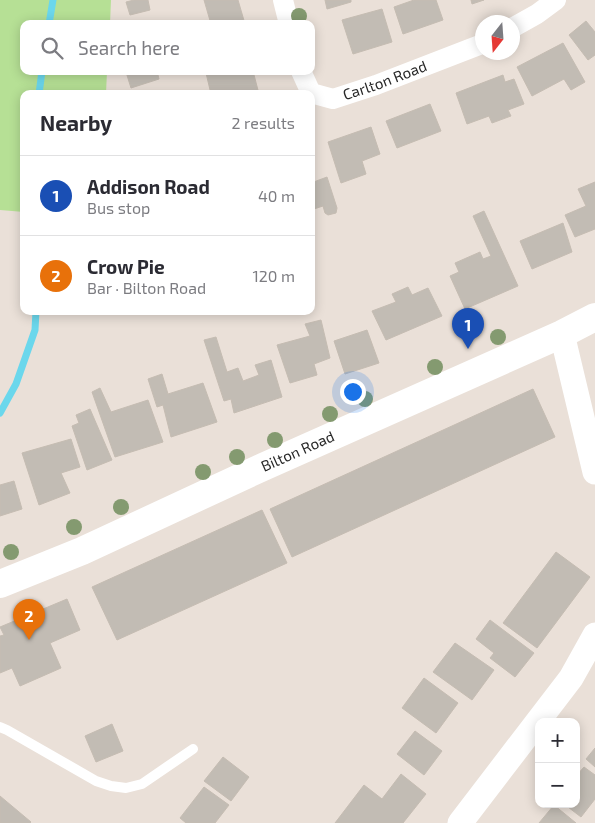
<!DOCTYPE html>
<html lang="en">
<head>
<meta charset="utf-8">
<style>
  body { margin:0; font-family:"Exo 2",sans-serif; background:#f7f7f7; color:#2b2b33 }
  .controls { position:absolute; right:15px; bottom:15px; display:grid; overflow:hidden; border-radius:10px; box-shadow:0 2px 12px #0003 }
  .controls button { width:45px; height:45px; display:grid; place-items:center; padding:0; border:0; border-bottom:1px solid #e1e1e2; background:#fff; color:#2b2b33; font:25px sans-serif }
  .compass { position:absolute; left:475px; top:15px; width:45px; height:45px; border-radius:50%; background:#fff; box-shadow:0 2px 12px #0003; rotate:197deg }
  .you { position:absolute; left:352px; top:391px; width:18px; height:18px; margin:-12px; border:4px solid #fff; border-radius:50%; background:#1a73e8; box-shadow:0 0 0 8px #1a73e833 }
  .badge { display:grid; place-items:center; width:32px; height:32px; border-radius:50%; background:#3870f7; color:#fff; font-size:16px; font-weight:700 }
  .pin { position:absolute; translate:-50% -41px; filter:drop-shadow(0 1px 2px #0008) }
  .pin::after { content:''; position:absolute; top:26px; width:18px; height:15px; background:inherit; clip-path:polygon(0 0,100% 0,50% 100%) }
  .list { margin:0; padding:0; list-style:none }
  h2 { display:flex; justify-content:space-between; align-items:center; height:65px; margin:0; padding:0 20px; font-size:21px }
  h2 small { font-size:16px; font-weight:400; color:#7c7c81 }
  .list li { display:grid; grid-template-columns:32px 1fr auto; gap:15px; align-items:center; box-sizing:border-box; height:80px; padding:0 20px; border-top:1px solid #e1e1e2 }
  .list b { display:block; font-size:19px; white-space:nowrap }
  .list p { margin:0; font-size:16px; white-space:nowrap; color:#7c7c81 }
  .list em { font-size:16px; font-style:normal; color:#7c7c81 }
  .icon { flex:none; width:28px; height:28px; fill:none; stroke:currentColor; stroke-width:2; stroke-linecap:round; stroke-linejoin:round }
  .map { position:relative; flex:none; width:595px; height:823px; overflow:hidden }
  .search { position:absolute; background:#fff; box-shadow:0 2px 12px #0003; left:20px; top:20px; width:295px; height:55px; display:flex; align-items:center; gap:12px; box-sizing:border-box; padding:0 18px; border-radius:10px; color:#7c7c81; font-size:19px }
  .panel { position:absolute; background:#fff; box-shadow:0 2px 12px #0003; left:20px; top:90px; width:295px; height:225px; border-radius:10px }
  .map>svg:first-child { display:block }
  .green { fill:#b6e095 }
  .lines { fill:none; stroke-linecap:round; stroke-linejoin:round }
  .stream { stroke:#6bd7ec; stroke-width:7 }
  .building { fill:#c2bcb4; stroke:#c5bcb2 }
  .service { stroke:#fff; stroke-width:10 }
  .minor { stroke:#fff; stroke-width:20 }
  .tertiary { stroke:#fff; stroke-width:25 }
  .secondary { stroke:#fff; stroke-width:28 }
  .tree { fill:#849a70 }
  .labels { text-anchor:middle; stroke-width:4.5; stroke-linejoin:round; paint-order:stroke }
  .street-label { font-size:15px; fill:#272727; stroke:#fff }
</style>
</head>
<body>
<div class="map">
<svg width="595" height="823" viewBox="0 0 595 823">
  <rect width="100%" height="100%" fill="#eae0d8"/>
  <polygon class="green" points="0,0 111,0 110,24 24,24 24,71 107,71 106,94 24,94 24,212 0,210"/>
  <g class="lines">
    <g class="stream">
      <polyline points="49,24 53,0"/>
      <polyline points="39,94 42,71"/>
      <polyline points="0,413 16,384 35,330 36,311"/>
    </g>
  </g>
  <g class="building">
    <polygon points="134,0 148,0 150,10 130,15 126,2"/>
    <polygon points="204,0 238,0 245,24 211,24"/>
    <polygon points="325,0 351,0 351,2 327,9"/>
    <polygon points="414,0 436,0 443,20 403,34 394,7"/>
    <polygon points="471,0 484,0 472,4"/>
    <polygon points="382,9 392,42 353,54 342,20"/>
    <polygon points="586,21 595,32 595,55 588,60 569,35"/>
    <polygon points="563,43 585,82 571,90 564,79 532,96 517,67"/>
    <polygon points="157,71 159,79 131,88 126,72"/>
    <polygon points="213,71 253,71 259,94 227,94 226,90 211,94 206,73"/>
    <polygon points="503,75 505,82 514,79 524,104 508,110 511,116 492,123 489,116 467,124 456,93"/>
    <polygon points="430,104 441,131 397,148 386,121"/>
    <polygon points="371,127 380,154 362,161 366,174 341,183 328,142"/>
    <polygon points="327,177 337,208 336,213 328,215 325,213 323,206 311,210 311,183"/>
    <polygon points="595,182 595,229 575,237 565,215 586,206 578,189"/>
    <polygon points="484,211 518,286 465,309 450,276 459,272 455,263 480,252 483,259 491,256 473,216"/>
    <polygon points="563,223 572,252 532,269 520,241"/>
    <polygon points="408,287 412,295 428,288 442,316 386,340 372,311 396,302 392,294"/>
    <polygon points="321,320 330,358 314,364 317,375 290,383 277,345 310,336 305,324"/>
    <polygon points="367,330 379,363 345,374 334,341"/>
    <polygon points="216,337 227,372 238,368 243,381 259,375 255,365 271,360 282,397 234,413 231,399 224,401 204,340"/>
    <polygon points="162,374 168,394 203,383 217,422 171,437 163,405 157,407 148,379"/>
    <polygon points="100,388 111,412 148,400 163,442 115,457 92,392"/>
    <polygon points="533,389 555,437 292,557 270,509"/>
    <polygon points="90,409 112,460 87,470 72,426 79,423 76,415"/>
    <polygon points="71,439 80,467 61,473 70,493 39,505 22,453"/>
    <polygon points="14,481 22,509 0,516 0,485"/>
    <polygon points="262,510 287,563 117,640 92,587"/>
    <polygon points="556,552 590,577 537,648 503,623"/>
    <polygon points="67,599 80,630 50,643 61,668 20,686 12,668 0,673 0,636 4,635 0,627"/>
    <polygon points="490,620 534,653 515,677 490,658 494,653 476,639"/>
    <polygon points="455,643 494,670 472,700 433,672"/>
    <polygon points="424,678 458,703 436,733 402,708"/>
    <polygon points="112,724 123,751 96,762 85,736"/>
    <polygon points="415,731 442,751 424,775 397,754"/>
    <polygon points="595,748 595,767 586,759"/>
    <polygon points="223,757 249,777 231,801 204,781"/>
    <polygon points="584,767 595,775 595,799 581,817 564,804 576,804 576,776"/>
    <polygon points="401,774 426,794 403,823 335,823 364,785 382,799"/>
    <polygon points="204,787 229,805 215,823 186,823 180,818"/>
    <polygon points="0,796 31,822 30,823 0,823"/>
    <polygon points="554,805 576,823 539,823"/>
  </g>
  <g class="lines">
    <polyline class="service" points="0,727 7,730 96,781 111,786 126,788 142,784 193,749"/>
    <g class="minor">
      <polyline points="283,0 289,24"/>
      <polyline points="512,28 537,14 556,0"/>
      <path id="s1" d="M301,71L311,93L333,99L376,85L482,44"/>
    </g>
    <g class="tertiary">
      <polyline points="562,334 595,472"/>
      <polyline points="460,823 571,678 595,635"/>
    </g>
    <path class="secondary" id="s2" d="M0,584L82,551L263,467L562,334L595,317"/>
  </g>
  <g class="tree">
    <circle cx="299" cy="16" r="8"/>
    <circle cx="498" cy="337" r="8"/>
    <circle cx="435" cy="367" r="8"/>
    <circle cx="365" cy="399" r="8"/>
    <circle cx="330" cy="414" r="8"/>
    <circle cx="275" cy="440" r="8"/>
    <circle cx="237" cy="457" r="8"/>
    <circle cx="203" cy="472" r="8"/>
    <circle cx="121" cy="507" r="8"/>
    <circle cx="74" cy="527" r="8"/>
    <circle cx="11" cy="552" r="8"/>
  </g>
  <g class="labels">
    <g class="street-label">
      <text dy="5" stroke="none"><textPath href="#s1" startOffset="102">Carlton Road</textPath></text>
      <text dy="5" stroke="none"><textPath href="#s2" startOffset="326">Bilton Road</textPath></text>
    </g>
  </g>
</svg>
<div class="controls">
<button>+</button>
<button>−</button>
</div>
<svg class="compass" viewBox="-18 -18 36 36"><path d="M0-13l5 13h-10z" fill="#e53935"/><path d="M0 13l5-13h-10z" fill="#7c7c81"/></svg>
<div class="you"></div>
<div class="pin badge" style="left:468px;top:349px;background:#1a4fb4">1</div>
<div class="pin badge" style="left:29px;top:640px;background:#e8710a">2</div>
<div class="search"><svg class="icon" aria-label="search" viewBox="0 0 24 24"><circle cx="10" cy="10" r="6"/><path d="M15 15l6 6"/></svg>Search here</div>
<section class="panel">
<h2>Nearby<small>2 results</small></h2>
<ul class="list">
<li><span class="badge" style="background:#1a4fb4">1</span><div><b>Addison Road</b><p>Bus stop</p></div><em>40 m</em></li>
<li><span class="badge" style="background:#e8710a">2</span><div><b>Crow Pie</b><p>Bar · Bilton Road</p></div><em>120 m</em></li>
</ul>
</section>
</div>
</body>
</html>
